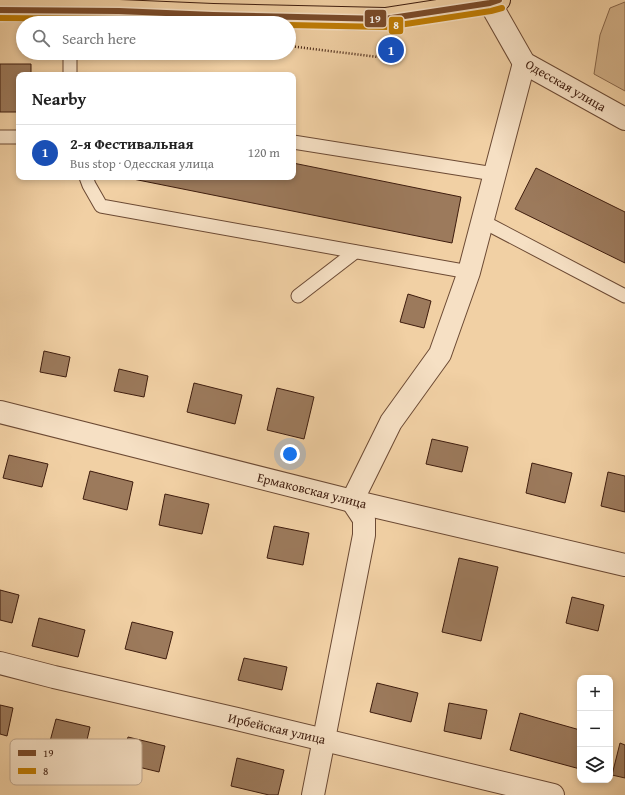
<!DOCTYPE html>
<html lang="en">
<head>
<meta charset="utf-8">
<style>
  body { margin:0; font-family:"Gentium Book Plus",serif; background:#f2f2f2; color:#222 }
  .controls { position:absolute; right:12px; bottom:12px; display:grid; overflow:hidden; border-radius:8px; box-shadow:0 2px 6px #0003 }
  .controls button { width:36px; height:36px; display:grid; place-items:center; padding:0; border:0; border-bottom:1px solid #e0e0e0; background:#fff; color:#222; font:20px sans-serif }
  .you { position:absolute; left:290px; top:454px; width:14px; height:14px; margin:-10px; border:3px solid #fff; border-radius:50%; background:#1a73e8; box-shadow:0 0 0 6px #1a73e833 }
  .badge { display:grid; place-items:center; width:26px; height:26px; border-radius:50%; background:#1a73e8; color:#fff; font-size:13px; font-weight:700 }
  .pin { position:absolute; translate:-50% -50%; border:2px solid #fff; box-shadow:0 1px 4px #0006 }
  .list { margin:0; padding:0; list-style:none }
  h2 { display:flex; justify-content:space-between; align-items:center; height:52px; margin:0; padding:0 16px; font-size:17px }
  h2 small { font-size:13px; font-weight:400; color:#767676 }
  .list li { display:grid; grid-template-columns:26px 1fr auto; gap:12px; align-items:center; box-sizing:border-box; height:56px; padding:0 16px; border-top:1px solid #e0e0e0 }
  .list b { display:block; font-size:15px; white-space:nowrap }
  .list p { margin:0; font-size:13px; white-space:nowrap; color:#767676 }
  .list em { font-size:13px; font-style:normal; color:#767676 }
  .icon { flex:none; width:22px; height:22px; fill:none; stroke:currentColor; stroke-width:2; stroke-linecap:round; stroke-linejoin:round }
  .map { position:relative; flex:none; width:625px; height:795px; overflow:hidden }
  .search { position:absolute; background:#fff; box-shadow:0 2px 6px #0003; left:16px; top:16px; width:280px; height:44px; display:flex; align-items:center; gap:10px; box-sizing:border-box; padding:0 14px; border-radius:22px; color:#767676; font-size:15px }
  .panel { position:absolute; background:#fff; box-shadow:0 2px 6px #0003; left:16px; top:72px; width:280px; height:108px; border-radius:8px }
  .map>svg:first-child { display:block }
  .green { fill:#d3b28a; stroke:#89684c }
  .building { fill:#9c7a5c; stroke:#3f1d0e }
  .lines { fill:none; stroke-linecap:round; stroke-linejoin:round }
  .lane-casing { stroke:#6c4a34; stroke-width:15 }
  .street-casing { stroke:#6c4a34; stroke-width:24 }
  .primary-casing { stroke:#3f1d0e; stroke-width:24 }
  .path { stroke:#3f1d0e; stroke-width:2.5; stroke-dasharray:1 2; stroke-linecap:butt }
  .lane { stroke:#f6e0c4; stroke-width:13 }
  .street { stroke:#f6e0c4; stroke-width:22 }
  .primary { stroke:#f1d0a4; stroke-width:22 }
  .bus-1-casing { stroke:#f6e0c4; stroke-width:9 }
  .bus-2-casing { stroke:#f6e0c4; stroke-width:9 }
  .bus-1 { stroke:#7a4b2a; stroke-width:6 }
  .bus-2 { stroke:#c07d04; stroke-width:6 }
  .labels { text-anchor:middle; stroke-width:3; stroke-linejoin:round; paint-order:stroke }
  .street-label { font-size:13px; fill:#3f1d0e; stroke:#f6e0c4 }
  .key { fill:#f6e0c4; stroke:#bfa68d; stroke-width:1 }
  .key-label { font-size:11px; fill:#3f1d0e }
  .line-badge { stroke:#f6e0c4; stroke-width:1.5 }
  .badge-label { font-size:11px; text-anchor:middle; font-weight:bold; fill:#fff }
</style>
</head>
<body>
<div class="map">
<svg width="625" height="795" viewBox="0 0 625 795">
  <rect width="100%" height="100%" fill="#f1d0a4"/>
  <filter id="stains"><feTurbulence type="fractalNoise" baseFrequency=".005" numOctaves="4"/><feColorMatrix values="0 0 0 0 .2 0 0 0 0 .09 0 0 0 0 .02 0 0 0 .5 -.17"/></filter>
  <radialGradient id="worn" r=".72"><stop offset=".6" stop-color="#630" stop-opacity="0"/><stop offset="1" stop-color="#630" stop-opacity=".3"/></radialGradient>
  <polygon class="green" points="625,2 625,91 594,74 600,35 610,8"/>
  <g class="building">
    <polygon points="0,64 31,64 31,75 19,75 19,112 0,112"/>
    <polygon points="293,163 461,197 452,243 123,177 293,177"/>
    <polygon points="536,168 625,212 625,263 515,209"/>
    <polygon points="408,294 431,301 424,328 400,322"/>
    <polygon points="44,351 70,357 66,377 40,372"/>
    <polygon points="119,369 148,376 144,397 114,391"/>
    <polygon points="194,383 242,395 235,424 187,412"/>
    <polygon points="277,388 314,397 304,439 267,430"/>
    <polygon points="432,439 468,447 462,472 426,464"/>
    <polygon points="9,455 48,464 42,487 3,478"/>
    <polygon points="532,463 572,473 565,503 526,493"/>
    <polygon points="90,471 133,482 127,510 83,499"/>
    <polygon points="608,472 625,476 625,512 601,506"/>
    <polygon points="165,494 209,504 202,534 159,525"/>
    <polygon points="274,526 309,533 303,565 267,558"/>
    <polygon points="459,558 498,567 481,641 442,632"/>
    <polygon points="0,590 19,595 12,623 0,620"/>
    <polygon points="572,597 604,605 598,631 566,623"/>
    <polygon points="39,618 85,630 78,657 32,646"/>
    <polygon points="132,622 173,632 166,659 125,649"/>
    <polygon points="244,658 287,667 282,690 238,680"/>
    <polygon points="377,683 418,693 411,722 370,712"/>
    <polygon points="449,703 487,710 481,739 444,731"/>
    <polygon points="0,705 13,708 7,736 0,734"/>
    <polygon points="520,713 580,730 580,769 510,750"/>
    <polygon points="56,719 90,727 84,753 49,745"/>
    <polygon points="128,737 165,746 159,772 122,763"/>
    <polygon points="620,743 625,745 625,778 612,775"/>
    <polygon points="237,758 284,770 278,795 269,795 231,786"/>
  </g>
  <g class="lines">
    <defs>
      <g id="lane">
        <polyline points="70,53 70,75"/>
        <polyline points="0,137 19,137"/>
        <polyline points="293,142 494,174"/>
        <polyline points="86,177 89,185 101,206 469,272"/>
        <polyline points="482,221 625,296"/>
        <polyline points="298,296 355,252"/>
      </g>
      <g id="street">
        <polyline points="490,3 524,63 625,119"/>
        <polyline points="0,412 352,501 625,565"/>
        <polyline points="0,663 54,677 237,719 553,795"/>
        <polyline points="313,795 364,535 364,519 352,501 391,422 440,354 469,272 524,63"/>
      </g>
      <polyline id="primary" points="0,10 119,11 213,15 385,19 490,3 499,0"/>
    </defs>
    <use href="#lane" class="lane-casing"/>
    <use href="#street" class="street-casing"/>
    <use href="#primary" class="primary-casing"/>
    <polyline class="path" points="289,46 378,57"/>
    <use href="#lane" class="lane"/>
    <use href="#street" class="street"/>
    <use href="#primary" class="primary"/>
    <defs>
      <polyline id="bus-1" points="0,10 119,11 213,15 385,19 490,3 499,0"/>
      <g id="bus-2">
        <polyline points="0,18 119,19 213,23"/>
        <polyline points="289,25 386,27 491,11 502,8"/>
      </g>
    </defs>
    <use href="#bus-1" class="bus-1-casing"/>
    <use href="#bus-2" class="bus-2-casing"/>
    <use href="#bus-1" class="bus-1"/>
    <use href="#bus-2" class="bus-2"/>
  </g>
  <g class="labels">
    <g class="street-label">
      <text transform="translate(566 85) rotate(30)" y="5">Одесская улица</text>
      <text transform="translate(312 490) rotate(14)" y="5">Ермаковская улица</text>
      <text transform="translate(277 728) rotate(13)" y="5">Ирбейская улица</text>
    </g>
  </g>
  <rect x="10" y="739" width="132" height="46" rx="6" class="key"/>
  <rect x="18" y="750" width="18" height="6" fill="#7a4b2a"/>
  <rect x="18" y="768" width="18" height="6" fill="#c07d04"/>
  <g class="key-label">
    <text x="43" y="757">19</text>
    <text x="43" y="775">8</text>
  </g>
  <g class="line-badge">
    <rect x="364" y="9" width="23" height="19" rx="4" fill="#7a4b2a"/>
    <rect x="388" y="16" width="16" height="19" rx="4" fill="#c07d04"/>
  </g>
  <g class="badge-label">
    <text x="375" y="23">19</text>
    <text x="396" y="29">8</text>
  </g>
  <rect width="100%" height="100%" filter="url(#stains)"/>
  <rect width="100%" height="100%" fill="url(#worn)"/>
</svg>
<div class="controls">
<button>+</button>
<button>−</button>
<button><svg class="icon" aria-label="layers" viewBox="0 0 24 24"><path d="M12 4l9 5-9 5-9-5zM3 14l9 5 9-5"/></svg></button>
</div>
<div class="you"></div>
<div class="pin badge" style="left:391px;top:50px;background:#1a4fb4">1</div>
<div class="search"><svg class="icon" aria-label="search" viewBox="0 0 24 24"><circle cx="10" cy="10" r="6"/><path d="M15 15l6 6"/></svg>Search here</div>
<section class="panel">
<h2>Nearby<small></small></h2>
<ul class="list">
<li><span class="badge" style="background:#1a4fb4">1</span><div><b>2-я Фестивальная</b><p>Bus stop · Одесская улица</p></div><em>120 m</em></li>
</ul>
</section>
</div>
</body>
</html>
